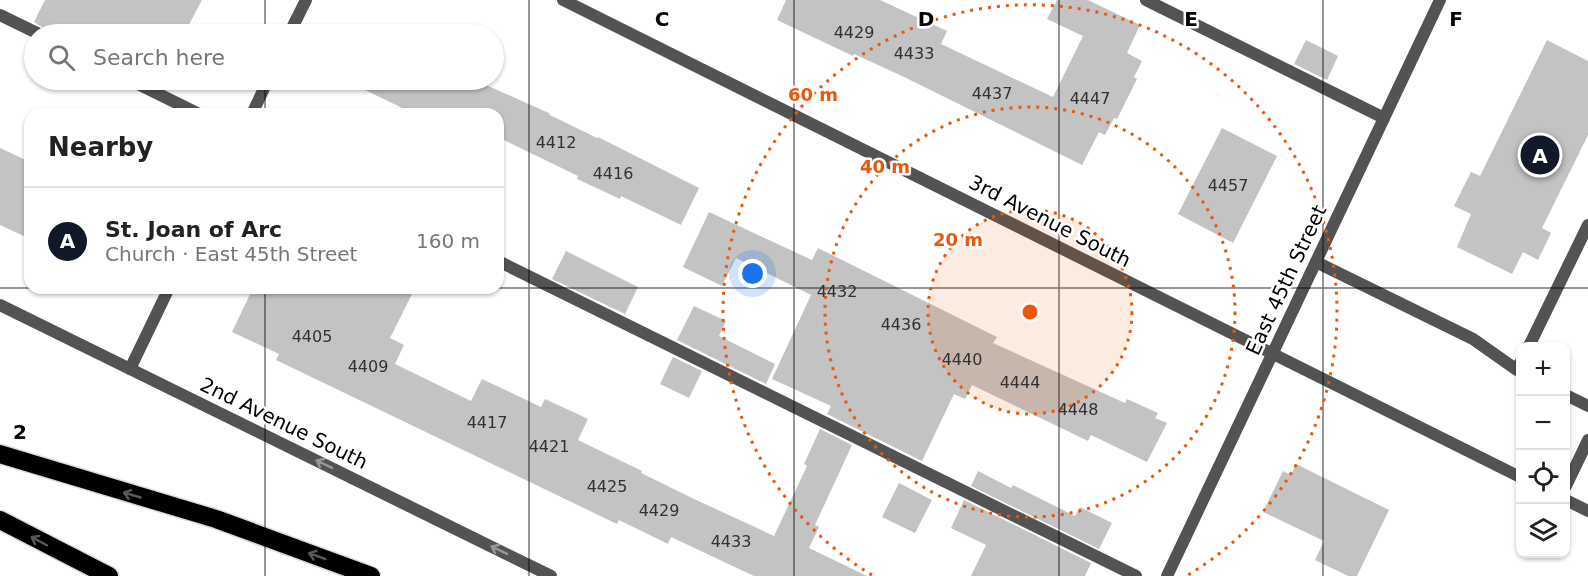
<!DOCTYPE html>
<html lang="en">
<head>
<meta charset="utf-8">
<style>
  body { margin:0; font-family:"DejaVu Sans",sans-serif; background:#f2f2f2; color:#222 }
  .controls { position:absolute; right:18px; bottom:18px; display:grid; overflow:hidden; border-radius:12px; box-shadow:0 2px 4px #0004 }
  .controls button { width:54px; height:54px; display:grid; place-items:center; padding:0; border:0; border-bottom:2px solid #e0e0e0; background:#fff; color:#222; font:30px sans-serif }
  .you { position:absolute; left:753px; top:274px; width:21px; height:21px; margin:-15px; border:4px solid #fff; border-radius:50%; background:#1a73e8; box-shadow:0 0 0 9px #1a73e833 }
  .badge { display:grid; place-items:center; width:39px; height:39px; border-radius:50%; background:#111827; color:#fff; font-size:20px; font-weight:700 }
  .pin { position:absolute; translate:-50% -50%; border:3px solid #fff; box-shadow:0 2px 6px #0006 }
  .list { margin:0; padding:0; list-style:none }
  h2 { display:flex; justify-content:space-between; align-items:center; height:78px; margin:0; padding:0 24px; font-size:26px }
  h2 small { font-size:20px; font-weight:400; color:#767676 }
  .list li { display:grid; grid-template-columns:39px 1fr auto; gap:18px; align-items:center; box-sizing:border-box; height:108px; padding:0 24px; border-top:2px solid #e0e0e0 }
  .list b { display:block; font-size:22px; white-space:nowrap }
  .list p { margin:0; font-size:20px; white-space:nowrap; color:#767676 }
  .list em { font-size:20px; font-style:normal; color:#767676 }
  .icon { flex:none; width:33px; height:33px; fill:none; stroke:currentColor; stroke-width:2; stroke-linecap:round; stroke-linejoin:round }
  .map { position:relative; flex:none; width:1588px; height:576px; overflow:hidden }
  .search { position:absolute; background:#fff; box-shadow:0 2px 4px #0004; left:24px; top:24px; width:480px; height:66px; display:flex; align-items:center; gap:15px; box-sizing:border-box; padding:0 21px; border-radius:33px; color:#767676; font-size:22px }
  .panel { position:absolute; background:#fff; box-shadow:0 2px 4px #0004; left:24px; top:108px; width:480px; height:186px; border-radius:18px }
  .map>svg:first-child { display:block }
  .building { fill:#c3c3c3 }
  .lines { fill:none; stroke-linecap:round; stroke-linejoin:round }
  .highway-casing { stroke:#dbdbdb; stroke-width:21 }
  .lane { stroke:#535353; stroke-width:12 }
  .street { stroke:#535353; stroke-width:12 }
  .highway { stroke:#000; stroke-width:18 }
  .oneway { stroke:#989898 }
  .oneway2 { stroke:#595959 }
  .grid { fill:none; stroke:#000; stroke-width:1.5; stroke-opacity:0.55 }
  .ring { fill:none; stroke:#e8590c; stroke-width:3; stroke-dasharray:3 6 }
  .labels { text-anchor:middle; stroke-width:5; stroke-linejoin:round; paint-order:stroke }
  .number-label { font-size:16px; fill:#313131 }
  .street-label { font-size:20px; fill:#000; stroke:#fff }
  .grid-label { font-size:20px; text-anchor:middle; font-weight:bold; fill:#000; stroke:#fff; stroke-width:5; stroke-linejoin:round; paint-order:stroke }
  .centre { fill:#e8590c; stroke:#fff; stroke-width:3 }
  .ring-label { font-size:18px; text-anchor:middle; font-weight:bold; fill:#e8590c; stroke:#fff; stroke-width:5; stroke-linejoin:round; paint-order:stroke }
</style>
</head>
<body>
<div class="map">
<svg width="1588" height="576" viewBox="0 0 1588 576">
  <rect width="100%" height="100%" fill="#fff"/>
  <g class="building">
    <polygon points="45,0 202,0 184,34 47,34 45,29 34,22"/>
    <polygon points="786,0 880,0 947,31 941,44 1053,97 1083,36 1047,19 1057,0 1088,0 1140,25 1127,53 1142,61 1134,77 1137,79 1117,119 1114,118 1105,135 1099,132 1082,165 902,76 854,54 853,56 777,20"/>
    <polygon points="364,24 386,34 359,34"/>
    <polygon points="1306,40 1338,56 1327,80 1294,64"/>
    <polygon points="1547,40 1588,61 1588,135 1542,228 1551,233 1538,260 1523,252 1512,274 1457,247 1471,214 1454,206 1471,172 1480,176"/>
    <polygon points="344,80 475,80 551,114 548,114 597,138 598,137 699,188 681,225 621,196 620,199 577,179 578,176 498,137 498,114 415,114"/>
    <polygon points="1222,128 1277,156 1233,243 1178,214"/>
    <polygon points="0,148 30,162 30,239 0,225"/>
    <polygon points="709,212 812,260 818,248 997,337 993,343 1125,403 1127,399 1158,413 1155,418 1167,423 1147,462 1091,435 1088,441 972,385 965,399 954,394 922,461 827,414 831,406 772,379 811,295 736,258 722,286 683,267"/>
    <polygon points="566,251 638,287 625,314 552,279"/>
    <polygon points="253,288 415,288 390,338 404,345 395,364 471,401 482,379 541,407 545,399 588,419 578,440 642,471 641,473 690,497 774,536 807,466 804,464 820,429 852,445 815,525 819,527 809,548 867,576 754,576 671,537 668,544 619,520 617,524 276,360 279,354 232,332"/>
    <polygon points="694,306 726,321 719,336 775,364 766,384 677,340"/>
    <polygon points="673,357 702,371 689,398 660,384"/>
    <polygon points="1296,464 1389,510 1357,576 1348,576 1315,560 1324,541 1263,512 1283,471 1291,475"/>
    <polygon points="978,471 1011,488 1013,485 1075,516 1080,507 1112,523 1099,549 971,486"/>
    <polygon points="899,483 932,500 915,533 882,517"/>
    <polygon points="964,500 1091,563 1085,576 971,576 986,545 951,528"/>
  </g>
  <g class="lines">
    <defs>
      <g id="highway">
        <polyline points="0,454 216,519 371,576"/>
        <polyline points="0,520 109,576"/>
      </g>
    </defs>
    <use href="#highway" class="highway-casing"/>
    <g class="lane">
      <polyline points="1146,0 1384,118"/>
      <polyline points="0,15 39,34"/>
      <polyline points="130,80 199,114"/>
      <polyline points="498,261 1136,576"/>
      <polyline points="1316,262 1473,339 1517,370 1520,363"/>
      <polyline points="1529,346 1588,225"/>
      <polyline points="1566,395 1588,406"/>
      <polyline points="1566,486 1588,440"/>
    </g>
    <g class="street">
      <polyline points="563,0 1520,477"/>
      <polyline points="289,34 306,0"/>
      <polyline points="252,114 268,80"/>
      <polyline points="0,305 551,576"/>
      <polyline points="130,369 169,288"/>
      <polyline points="1566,500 1588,511"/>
      <polyline points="1167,576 1440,0"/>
    </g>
    <use href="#highway" class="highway"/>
  </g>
  <defs><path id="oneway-shaft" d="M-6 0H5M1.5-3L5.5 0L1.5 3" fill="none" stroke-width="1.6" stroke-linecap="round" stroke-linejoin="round" transform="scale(1.5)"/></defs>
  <g class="oneway">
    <use href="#oneway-shaft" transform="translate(324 464) rotate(-154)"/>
    <use href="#oneway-shaft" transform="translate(499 550) rotate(-154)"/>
  </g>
  <g class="oneway2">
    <use href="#oneway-shaft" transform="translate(132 495) rotate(-164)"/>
    <use href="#oneway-shaft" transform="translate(39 541) rotate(-152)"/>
    <use href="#oneway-shaft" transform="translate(317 556) rotate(-160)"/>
  </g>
  <path class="grid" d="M265,0V34M529,0V576M794,0V576M1059,0V576M1323,0V576M265,80V114M0,288H30M30,288H498M265,288V576M498,288H1588"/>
  <circle cx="1030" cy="312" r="102" fill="#e8590c" fill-opacity=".12"/>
  <g class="ring">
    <circle cx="1030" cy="312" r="102"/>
    <circle cx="1030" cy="312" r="205"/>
    <path d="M872 575A307 307 0 1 1 1188 575"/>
  </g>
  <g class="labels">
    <g class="number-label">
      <text x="854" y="38">4429</text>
      <text x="914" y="59">4433</text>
      <text x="992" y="99">4437</text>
      <text x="1090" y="104">4447</text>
      <text x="556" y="148">4412</text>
      <text x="613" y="179">4416</text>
      <text x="1228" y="191">4457</text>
      <text x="837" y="297">4432</text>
      <text x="901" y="330">4436</text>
      <text x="312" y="342">4405</text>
      <text x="962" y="365">4440</text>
      <text x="368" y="372">4409</text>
      <text x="1020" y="388">4444</text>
      <text x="1078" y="415">4448</text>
      <text x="487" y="428">4417</text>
      <text x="549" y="452">4421</text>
      <text x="607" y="492">4425</text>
      <text x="659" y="516">4429</text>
      <text x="731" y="547">4433</text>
    </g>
    <g class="street-label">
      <text transform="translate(1050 221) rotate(27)" y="7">3rd Avenue South</text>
      <text transform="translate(1286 280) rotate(-65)" y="7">East 45th Street</text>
      <text transform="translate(284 423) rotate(26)" y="7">2nd Avenue South</text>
    </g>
  </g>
  <g class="grid-label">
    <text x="662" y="26">C</text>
    <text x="926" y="26">D</text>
    <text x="1191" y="26">E</text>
    <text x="1456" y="26">F</text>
    <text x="20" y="439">2</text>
  </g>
  <circle cx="1030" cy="312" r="9" class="centre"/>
  <g class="ring-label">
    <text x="813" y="101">60 m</text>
    <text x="885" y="173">40 m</text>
    <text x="958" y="246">20 m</text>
  </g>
</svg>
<div class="controls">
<button>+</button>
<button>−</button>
<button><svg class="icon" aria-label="locate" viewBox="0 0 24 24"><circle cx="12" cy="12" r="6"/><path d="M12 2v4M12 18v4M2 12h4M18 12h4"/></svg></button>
<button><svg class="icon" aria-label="layers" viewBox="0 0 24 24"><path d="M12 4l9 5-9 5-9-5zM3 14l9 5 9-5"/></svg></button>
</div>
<div class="you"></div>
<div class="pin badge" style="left:1540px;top:155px">A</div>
<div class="search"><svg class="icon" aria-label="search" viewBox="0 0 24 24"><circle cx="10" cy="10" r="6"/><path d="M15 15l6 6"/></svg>Search here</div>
<section class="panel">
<h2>Nearby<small></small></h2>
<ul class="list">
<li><span class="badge">A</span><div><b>St. Joan of Arc</b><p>Church · East 45th Street</p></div><em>160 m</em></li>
</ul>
</section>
</div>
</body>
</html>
